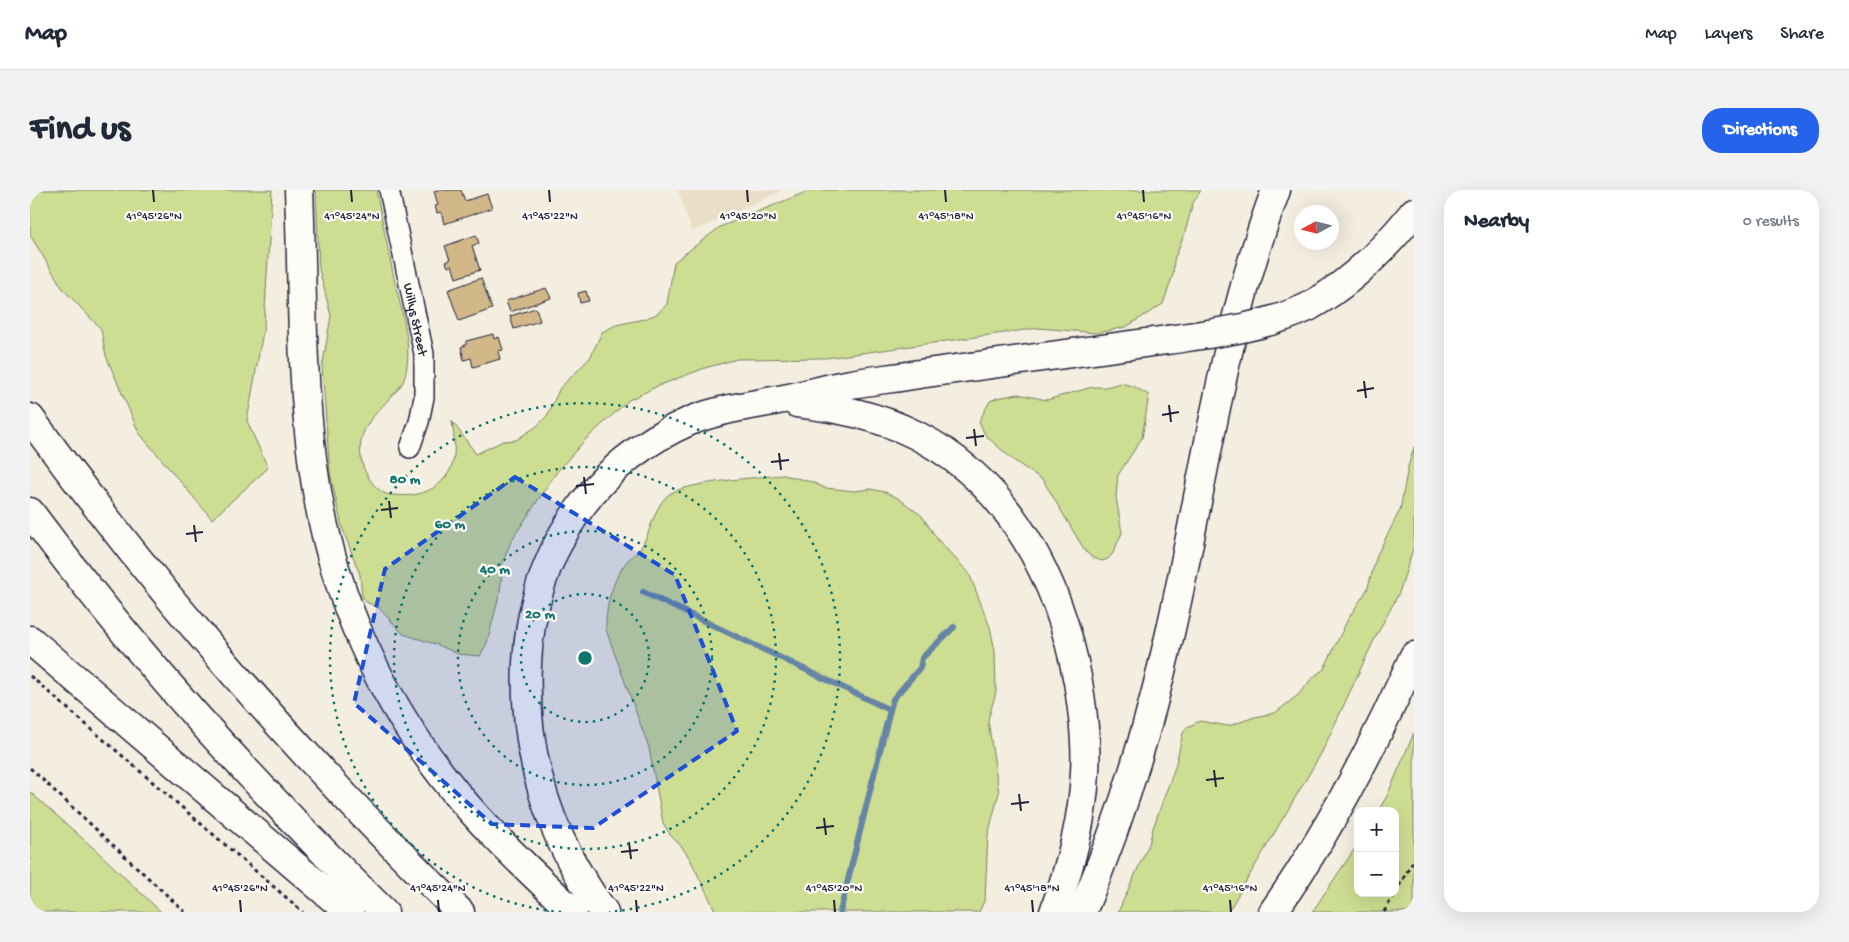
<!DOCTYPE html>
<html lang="en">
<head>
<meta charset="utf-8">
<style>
  body { margin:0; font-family:"Gochi Hand",sans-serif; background:#f2f2f3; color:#1f2937 }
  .controls { position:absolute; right:15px; bottom:15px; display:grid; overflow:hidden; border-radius:10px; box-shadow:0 5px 20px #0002 }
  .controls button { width:45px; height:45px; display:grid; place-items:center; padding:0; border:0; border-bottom:1px solid #e0e1e3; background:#fff; color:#1f2937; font:25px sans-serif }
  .compass { position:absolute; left:1264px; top:15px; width:45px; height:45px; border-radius:50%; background:#fff; box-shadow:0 5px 20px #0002; rotate:263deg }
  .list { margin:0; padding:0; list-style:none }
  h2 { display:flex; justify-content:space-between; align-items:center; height:65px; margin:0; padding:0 20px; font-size:21px }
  h2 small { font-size:16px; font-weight:400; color:#747a83 }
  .map { position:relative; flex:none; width:1384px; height:722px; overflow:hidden; border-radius:20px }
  header { display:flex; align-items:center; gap:30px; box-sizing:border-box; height:70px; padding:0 25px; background:#fff; border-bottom:1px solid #e0e1e3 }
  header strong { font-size:24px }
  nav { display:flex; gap:28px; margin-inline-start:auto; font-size:18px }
  .intro { display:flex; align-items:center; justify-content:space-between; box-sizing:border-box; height:120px; padding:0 30px }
  h1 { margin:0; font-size:35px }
  .button { padding:12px 22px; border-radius:20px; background:#2563eb; color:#fff; font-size:18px; font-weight:700 }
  main { display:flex; gap:30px; padding:0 30px }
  aside { flex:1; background:#fff; border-radius:20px; box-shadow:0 5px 20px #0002 }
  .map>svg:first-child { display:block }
  .built { fill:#eadec6 }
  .green { fill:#cddd91; stroke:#788066 }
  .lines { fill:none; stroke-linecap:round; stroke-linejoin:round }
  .stream { stroke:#6584a6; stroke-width:6 }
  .building { fill:#d2b788; stroke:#22223b }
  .minor-casing { stroke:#22223b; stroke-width:22 }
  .motorway-casing { stroke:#22223b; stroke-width:31 }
  .path { stroke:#22223b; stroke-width:3; stroke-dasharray:4 4; stroke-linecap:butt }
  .minor { stroke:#fdfcf7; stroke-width:19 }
  .motorway { stroke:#fdfcf7; stroke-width:28 }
  .motorway-bridge-casing { stroke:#22223b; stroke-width:31; stroke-linecap:butt }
  .motorway-bridge { stroke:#fdfcf7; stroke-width:28 }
  .marked { fill:#1d4ed8; fill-opacity:0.2; stroke:#1d4ed8; stroke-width:4; stroke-dasharray:10 6; stroke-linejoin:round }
  .ticks { fill:none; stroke:#22223b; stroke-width:2 }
  .ring { fill:none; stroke:#0f766e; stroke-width:2.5; stroke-dasharray:2.5 5 }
  .labels { text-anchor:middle; stroke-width:4.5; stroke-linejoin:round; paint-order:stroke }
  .street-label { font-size:14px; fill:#22223b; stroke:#fdfcf7 }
  .ticks-label { font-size:12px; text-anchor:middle; fill:#22223b; stroke:#fdfcf7; stroke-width:4.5; stroke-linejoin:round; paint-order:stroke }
  .centre { fill:#0f766e; stroke:#fdfcf7; stroke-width:2.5 }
  .ring-label { font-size:15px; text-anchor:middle; font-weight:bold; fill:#0f766e; stroke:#fdfcf7; stroke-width:4.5; stroke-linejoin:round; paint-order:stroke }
</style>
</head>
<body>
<header>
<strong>Map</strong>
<nav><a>Map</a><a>Layers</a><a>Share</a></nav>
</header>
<div class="intro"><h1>Find us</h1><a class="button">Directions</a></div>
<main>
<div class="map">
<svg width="1384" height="722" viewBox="0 0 1384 722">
  <rect width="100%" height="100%" fill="#f4eee1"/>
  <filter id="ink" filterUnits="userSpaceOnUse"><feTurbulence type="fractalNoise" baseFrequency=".02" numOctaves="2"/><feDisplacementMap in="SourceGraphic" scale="10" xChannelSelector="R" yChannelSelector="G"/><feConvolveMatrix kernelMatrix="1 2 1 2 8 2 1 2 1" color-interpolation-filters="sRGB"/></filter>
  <g filter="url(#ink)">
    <polygon class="built" points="648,0 753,0 662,42"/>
    <g class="green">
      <polygon points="0,0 242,0 234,136 217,231 238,278 182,329 109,243 76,166 71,139 33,99 0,45"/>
      <path d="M286,0H346C352,31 359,62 365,93C372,123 383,156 375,186C373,196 366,201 360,208C341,228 325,243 332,273C335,284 344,298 354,303C357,305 362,305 365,305C386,308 410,300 420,280C427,266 424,247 422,231L446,264L473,251L486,250L507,236L517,226L530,198L560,168L572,142L586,135L614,129L627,124L637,114L644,72L690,37L781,0H1171L1163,13L1155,42L1144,70L1143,85L1133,114L1096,137L1067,143L1009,138L796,168L707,169L675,178L628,196L599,210L555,250L526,283L481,351L473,372L470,402L457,453L450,466L428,464L408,455L373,444L349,418L336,412L332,406L330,385L312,337L300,283L292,178L301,126L289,79Z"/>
      <polygon points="1091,193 1105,197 1119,205 1112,248 1088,285 1086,307 1092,343 1083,363 1078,369 1072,371 1063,368 1055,361 1013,290 983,270 955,245 949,231 960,211 967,208 988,204 1017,210 1062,197 1076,197"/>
      <polygon points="1384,257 1384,356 1369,403 1344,450 1292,562 1198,722 1088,722 1119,654 1123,638 1145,577 1153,543 1157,537 1170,531 1198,536 1225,527 1245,523 1268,505 1282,488 1294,479 1318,429 1337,400 1347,365 1370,320 1378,277"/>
      <path d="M754,285L782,292L795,298L825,301L840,299L855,302L868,308L892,326L908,350L939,383L960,437L965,461L966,502L958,530L969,603L958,645L955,709L949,722H686L660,669L652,657L641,646L633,633L619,558L576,440C575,417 583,386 599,369C602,365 608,363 610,359C621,343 623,318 638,305C655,292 731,287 754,285Z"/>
      <polygon points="1384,543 1384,722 1282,722 1328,654 1328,703 1365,703 1365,621 1348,621 1357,606"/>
      <polygon points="0,602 69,663 131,722 0,722"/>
    </g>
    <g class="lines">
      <g class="stream">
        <polyline points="613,402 860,520 810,722"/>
        <polyline points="860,520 863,509 890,478 892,468 924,437"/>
      </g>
    </g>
    <g class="building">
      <polygon points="408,0 431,0 435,11 457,4 462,18 414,34 411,22 407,23 405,16 408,15 404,1"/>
      <polygon points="446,45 449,53 442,56 450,80 426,88 422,75 418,77 416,72 420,70 415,56"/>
      <polygon points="451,88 462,119 429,131 418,100"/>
      <polygon points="516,98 521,108 480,122 476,111"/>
      <polygon points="556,101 559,111 550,113 548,103"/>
      <polygon points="506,118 510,131 484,139 480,126"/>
      <polygon points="463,144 464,149 469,147 473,160 468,161 470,169 443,177 441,168 434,170 431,157 436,155 436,151"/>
    </g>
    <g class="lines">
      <defs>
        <g id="minor">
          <path id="s1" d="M359,0L394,164V207L389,232L380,258"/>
        </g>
        <g id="motorway">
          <path d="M269,0C273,100 270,208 288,307C306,409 350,506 414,588C452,637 498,679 543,722"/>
          <path d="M1278,117C1321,93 1354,60 1384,22"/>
          <path d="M767,213C809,218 848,226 886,245C981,293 1030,392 1048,492C1053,522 1057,552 1055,582C1053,631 1040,676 1024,722"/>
          <path d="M0,228C129,404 272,570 430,722"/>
          <path d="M0,322C106,465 227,598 354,722"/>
          <polyline points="0,450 319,722"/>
          <path d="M574,722C519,649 493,564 497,473C502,366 560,274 660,231C689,219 718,216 748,210C773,206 796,198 821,194C843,190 867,188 889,184C972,173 1054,161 1137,150"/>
          <path d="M1052,722C1089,635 1117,544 1138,452C1173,301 1191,146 1246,0"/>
          <path d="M1243,722C1299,642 1344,555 1384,466"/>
        </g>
      </defs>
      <use href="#minor" class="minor-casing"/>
      <use href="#motorway" class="motorway-casing"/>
      <g class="path">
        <polyline points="0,486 273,722"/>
        <polyline points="0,578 155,722"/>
        <polyline points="1365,703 1384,670"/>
        <polyline points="1354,722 1365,703"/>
      </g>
      <use href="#minor" class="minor"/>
      <use href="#motorway" class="motorway"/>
      <defs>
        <path id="motorway-bridge" d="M1137,150C1185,143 1233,138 1278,117"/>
      </defs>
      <use href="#motorway-bridge" class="motorway-bridge-casing"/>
      <use href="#motorway-bridge" class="motorway-bridge"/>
    </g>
  </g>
  <path class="marked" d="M485,287L645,385L707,541L563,638L462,634L324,513L355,379Z"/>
  <path class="ticks" d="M123,0L124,12M321,0L322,12M519,0L520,12M717,0L718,12M915,0L916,12M1113,0L1114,12M1334,191L1336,208M1327,201L1344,198M1139,215L1141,232M1132,225L1149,222M944,239L946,256M936,248L954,246M749,263L751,280M741,272L759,270M554,287L556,304M546,296L564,294M359,311L361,328M351,320L368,318M164,335L166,352M156,344L173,342M1184,580L1186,597M1176,590L1194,588M989,604L991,621M981,614L999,612M794,628L796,645M786,638L804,636M599,652L601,669M591,662L608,660M210,710L211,722M408,710L409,722M606,710L607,722M804,710L805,722M1002,710L1003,722M1200,710L1201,722"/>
  <g class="ring">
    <circle cx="555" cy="468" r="64"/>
    <circle cx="555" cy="468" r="127"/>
    <circle cx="555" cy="468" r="191"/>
    <path d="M531 722A255 255 0 1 1 579 722"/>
  </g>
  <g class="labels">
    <g class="street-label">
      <text dy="5" stroke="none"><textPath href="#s1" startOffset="132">Willys Street</textPath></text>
    </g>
  </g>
  <g class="ticks-label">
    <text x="124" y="29">41°45'26"N</text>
    <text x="322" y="29">41°45'24"N</text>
    <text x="520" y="29">41°45'22"N</text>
    <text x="718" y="29">41°45'20"N</text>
    <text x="916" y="29">41°45'18"N</text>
    <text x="1114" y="29">41°45'16"N</text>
    <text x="210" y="701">41°45'26"N</text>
    <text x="408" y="701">41°45'24"N</text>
    <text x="606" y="701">41°45'22"N</text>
    <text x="804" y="701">41°45'20"N</text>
    <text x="1002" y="701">41°45'18"N</text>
    <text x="1200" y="701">41°45'16"N</text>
  </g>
  <circle cx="555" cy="468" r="8" class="centre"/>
  <g class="ring-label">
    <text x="375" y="293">80 m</text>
    <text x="420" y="338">60 m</text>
    <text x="465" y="383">40 m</text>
    <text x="510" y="428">20 m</text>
  </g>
</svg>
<div class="controls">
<button>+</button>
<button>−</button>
</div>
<svg class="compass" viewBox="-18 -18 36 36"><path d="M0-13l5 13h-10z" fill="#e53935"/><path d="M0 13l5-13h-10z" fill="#747a83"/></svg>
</div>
<aside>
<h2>Nearby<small>0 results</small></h2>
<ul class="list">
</ul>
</aside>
</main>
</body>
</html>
